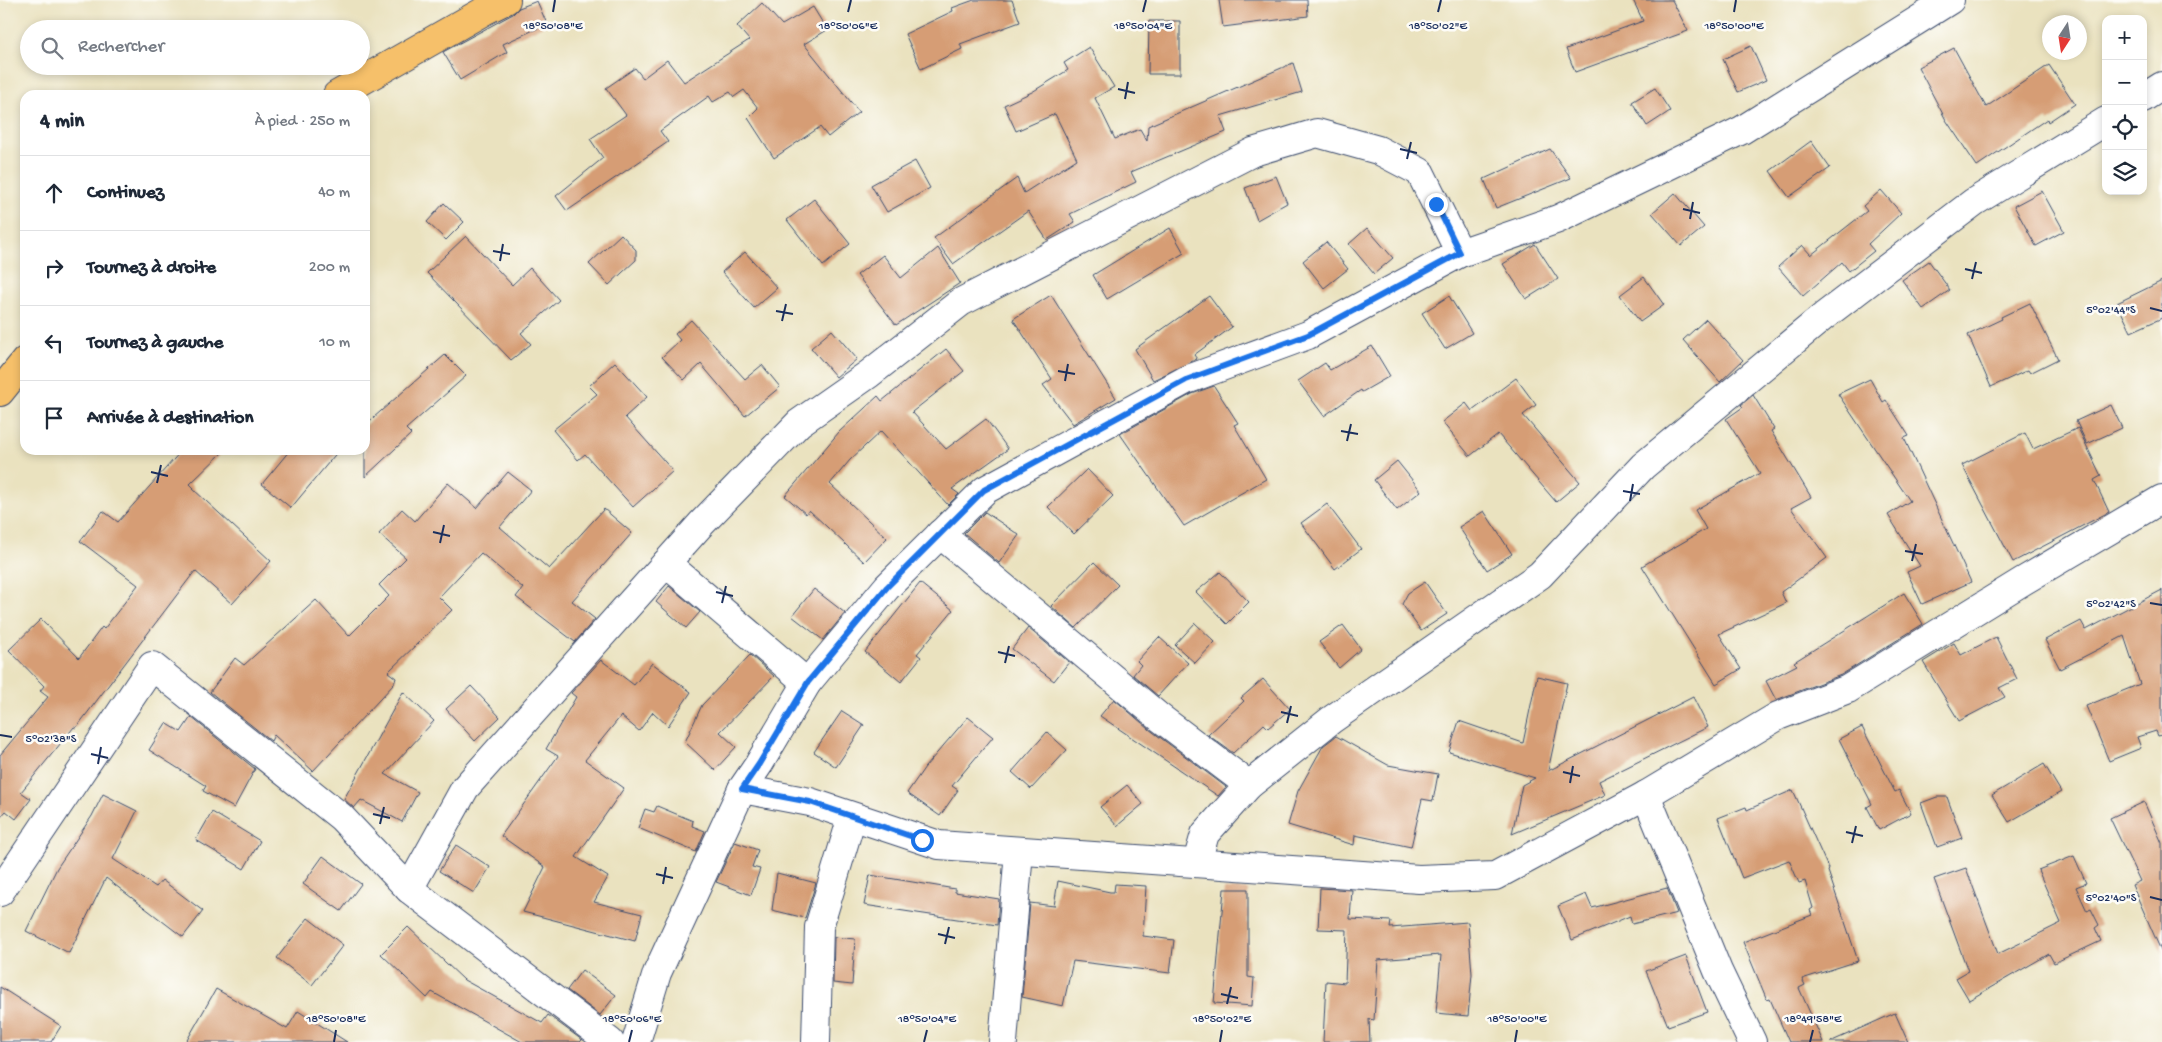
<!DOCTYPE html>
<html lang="fr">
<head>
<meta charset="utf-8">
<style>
  body { margin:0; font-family:"Gochi Hand",sans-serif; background:#f2f2f3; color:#1f2937 }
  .controls { position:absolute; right:15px; top:15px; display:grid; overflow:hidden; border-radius:10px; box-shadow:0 2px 8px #0003 }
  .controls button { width:45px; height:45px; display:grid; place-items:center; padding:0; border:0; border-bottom:1px solid #e0e1e3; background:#fff; color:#1f2937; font:25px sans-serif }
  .compass { position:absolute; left:2042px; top:15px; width:45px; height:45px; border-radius:50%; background:#fff; box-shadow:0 2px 8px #0003; rotate:192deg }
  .stop { position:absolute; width:15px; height:15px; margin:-11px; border:4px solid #1a73e8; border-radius:50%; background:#fff }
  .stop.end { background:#1a73e8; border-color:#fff; box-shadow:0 1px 5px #0008 }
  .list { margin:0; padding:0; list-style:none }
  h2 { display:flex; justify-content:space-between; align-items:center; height:65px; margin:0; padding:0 20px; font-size:21px }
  h2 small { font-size:16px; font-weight:400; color:#747a83 }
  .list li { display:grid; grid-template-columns:32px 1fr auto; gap:15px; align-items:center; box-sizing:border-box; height:75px; padding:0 20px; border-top:1px solid #e0e1e3 }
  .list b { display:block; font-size:19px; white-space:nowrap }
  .list em { font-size:16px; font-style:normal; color:#747a83 }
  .icon { flex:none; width:28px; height:28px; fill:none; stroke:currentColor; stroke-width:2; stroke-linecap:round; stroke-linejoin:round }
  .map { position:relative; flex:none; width:2162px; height:1042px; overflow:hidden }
  .search { position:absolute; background:#fff; box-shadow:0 2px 8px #0003; left:20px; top:20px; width:350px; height:55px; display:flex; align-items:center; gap:12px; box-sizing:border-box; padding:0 18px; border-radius:28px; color:#747a83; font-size:19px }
  .panel { position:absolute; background:#fff; box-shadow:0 2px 8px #0003; left:20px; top:90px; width:350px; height:365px; border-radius:15px }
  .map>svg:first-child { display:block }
  .building { fill:#d69d75 }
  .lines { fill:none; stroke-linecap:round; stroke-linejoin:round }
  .street-casing { stroke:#3a4a6d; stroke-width:30 }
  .highway-casing { stroke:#3a4a6d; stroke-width:30 }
  .street { stroke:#fff; stroke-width:28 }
  .highway { stroke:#f6c06b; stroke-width:28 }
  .route { stroke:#1a73e8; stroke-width:6 }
  .ticks { fill:none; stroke:#1b2f5e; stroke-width:2 }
  .ticks-label { font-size:12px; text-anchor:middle; fill:#1b2f5e; stroke:#fdfcf7; stroke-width:5; stroke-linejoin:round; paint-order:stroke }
</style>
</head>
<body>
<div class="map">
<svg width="2162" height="1042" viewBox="0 0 2162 1042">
  <rect width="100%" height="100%" fill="#fdfcf7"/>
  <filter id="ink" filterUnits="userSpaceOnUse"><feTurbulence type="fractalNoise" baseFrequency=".02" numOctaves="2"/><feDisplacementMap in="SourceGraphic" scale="10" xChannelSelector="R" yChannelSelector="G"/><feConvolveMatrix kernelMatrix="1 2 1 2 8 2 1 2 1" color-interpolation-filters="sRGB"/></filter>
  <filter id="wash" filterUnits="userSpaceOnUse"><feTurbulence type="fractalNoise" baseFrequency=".0096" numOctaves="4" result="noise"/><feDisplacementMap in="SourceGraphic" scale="20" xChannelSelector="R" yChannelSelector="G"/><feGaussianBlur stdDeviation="1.12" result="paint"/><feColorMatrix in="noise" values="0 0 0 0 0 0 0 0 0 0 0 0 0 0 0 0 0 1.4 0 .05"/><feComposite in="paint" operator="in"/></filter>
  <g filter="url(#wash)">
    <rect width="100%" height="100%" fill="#eae2bf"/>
    <g id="blocks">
      <g class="building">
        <polygon points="974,0 1012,0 1020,22 960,44 962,49 921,69 905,34 953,11 952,8"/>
        <polygon points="1219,0 1307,0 1308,16 1223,27"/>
        <polygon points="1633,0 1672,0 1688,31 1575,72 1566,49 1643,21"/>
        <polygon points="537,1 547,24 503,44 507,52 460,80 443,52 513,14 519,8"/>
        <polygon points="762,3 782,25 813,7 827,30 804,44 859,112 828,137 820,127 774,158 748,118 758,108 744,90 734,97 730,92 713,102 709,96 660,131 668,142 567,211 556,196 603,158 590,139 626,115 606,88 635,68 643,78 667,60 684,82 749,40 737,26"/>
        <polygon points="1149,21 1180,21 1180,74 1148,74"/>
        <polygon points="1751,46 1766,80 1738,92 1723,59"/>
        <polygon points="1089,47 1114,87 1095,98 1115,139 1140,129 1147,141 1148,126 1293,63 1302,92 1220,116 1226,132 1131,172 1136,182 1070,214 1075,222 1047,240 1028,211 953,264 934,238 1017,178 1024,193 1077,159 1055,114 1016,131 1004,105 1032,92 1068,70 1064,63"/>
        <polygon points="1954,48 1986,107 2049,65 2075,104 2048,122 2047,119 1977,166 1946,120 1918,67"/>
        <polygon points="1655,88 1670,111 1647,126 1632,102"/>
        <polygon points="1811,141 1830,168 1789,197 1770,171"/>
        <polygon points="1550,149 1571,178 1496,208 1484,179"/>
        <polygon points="915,161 930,188 887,212 871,185"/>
        <polygon points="1276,176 1287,203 1257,220 1245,188"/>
        <polygon points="1881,190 1901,213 1868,244 1874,251 1849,271 1842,262 1803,296 1778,267 1802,245 1811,255 1867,211 1863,206"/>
        <polygon points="2042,191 2064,231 2036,246 2014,206"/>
        <polygon points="1675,193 1704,227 1681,246 1652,213"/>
        <polygon points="814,199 850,244 823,266 787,220"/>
        <polygon points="444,203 464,222 446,240 427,222"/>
        <polygon points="1170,228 1184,253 1107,299 1093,275"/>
        <polygon points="1367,228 1393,258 1374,274 1349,244"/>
        <polygon points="621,234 636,250 636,260 609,285 589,264"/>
        <polygon points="466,236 512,285 530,268 559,300 521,333 531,344 511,360 427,273"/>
        <polygon points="1326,242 1348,269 1324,288 1303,261"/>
        <polygon points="1535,244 1558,279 1526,299 1503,264"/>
        <polygon points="938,248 960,283 896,325 857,275 883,255 901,278"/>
        <polygon points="745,252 777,288 754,308 722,272"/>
        <polygon points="1929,261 1950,290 1923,309 1902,280"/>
        <polygon points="1644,277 1664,305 1640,322 1620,295"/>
        <polygon points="2162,281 2162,318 2131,332 2117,303"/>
        <polygon points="1051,295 1116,398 1073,424 1043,385 1052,379 1013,319"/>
        <polygon points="1209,296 1232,327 1194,355 1197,359 1153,380 1135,349"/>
        <polygon points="1449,296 1472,333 1445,349 1422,313"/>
        <polygon points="2030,303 2058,359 2030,373 2028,370 1991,387 1968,335 2002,319 2001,317"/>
        <polygon points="1706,319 1743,360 1720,382 1683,340"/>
        <polygon points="691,320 745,379 762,365 780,387 745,416 701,364 684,380 662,357 680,340 675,334"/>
        <polygon points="832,330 857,359 836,377 811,348"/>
        <polygon points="1372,346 1390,376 1362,392 1361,390 1324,416 1298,381 1325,363 1330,370"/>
        <polygon points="946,349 964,371 912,412 946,449 986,419 1008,449 952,489 959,494 948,505 881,431 850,460 830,484 887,538 864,562 809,510 806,514 785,496 839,432 878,396 882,401"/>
        <polygon points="445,355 466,376 406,429 411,434 365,477 365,425"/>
        <polygon points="615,362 647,397 625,417 673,471 633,507 585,454 578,460 553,430 597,394 589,386"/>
        <polygon points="1516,378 1536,405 1523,415 1580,482 1556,502 1498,434 1470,456 1442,422 1466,403 1472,411"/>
        <polygon points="1870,379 1883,402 1886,400 1909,436 1904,438 1971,582 1922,604 1907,572 1920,566 1888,515 1910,501 1838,394"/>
        <polygon points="1214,386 1238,423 1234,425 1266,479 1184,526 1120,434 1192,394"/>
        <polygon points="1753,395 1774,429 1771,431 1811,497 1791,508 1827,558 1781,592 1786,603 1719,634 1741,669 1716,684 1642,566 1706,529 1695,510 1760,473 1726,419 1743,407 1741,405"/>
        <polygon points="2111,405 2122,428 2087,444 2076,421"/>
        <polygon points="2078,428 2101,476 2094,480 2109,512 2013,562 1962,465 2025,433 2033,449"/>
        <polygon points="182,450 225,450 190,484 194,488 193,489 271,561 232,604 195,571 76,728 74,727 21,792 31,799 16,819 6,811 0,818 0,755 48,697 40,691 44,686 9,650 41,619 79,658 102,627 104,629 138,585 80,541 103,511 118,522"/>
        <polygon points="290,450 339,450 291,508 262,484"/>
        <polygon points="1397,461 1421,491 1397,510 1374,480"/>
        <polygon points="1087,469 1113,496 1074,534 1048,507"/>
        <polygon points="508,472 531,490 500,527 549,569 604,509 632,533 572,601 595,619 575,642 516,597 523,588 481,553 439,597 452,610 388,672 396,678 394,684 313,771 274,735 271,741 210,692 235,658 244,665 316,600 349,636 389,596 379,585 406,558 379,534 402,509 415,521 448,483 477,508"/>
        <polygon points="1327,504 1361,549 1335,569 1301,523"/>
        <polygon points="1484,511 1512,554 1487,570 1459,527"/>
        <polygon points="985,512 1019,535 999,563 964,533"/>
        <polygon points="1094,562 1118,585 1076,628 1051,606"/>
        <polygon points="1220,572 1249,602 1227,624 1196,592"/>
        <polygon points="1425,582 1447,614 1421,631 1402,604 1408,593"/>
        <polygon points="920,583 953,610 917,654 921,657 901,682 865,652"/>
        <polygon points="669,586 700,612 686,628 656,602"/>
        <polygon points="814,589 845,613 823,640 792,616"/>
        <polygon points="2162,590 2162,735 2158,736 2156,731 2137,737 2141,748 2109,761 2086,706 2140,684 2124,636 2060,669 2045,640 2081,621 2086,630"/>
        <polygon points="1904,593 1923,624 1841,675 1776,700 1766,681 1797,665 1794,662"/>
        <polygon points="1195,623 1215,642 1195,663 1175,645"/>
        <polygon points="1343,625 1361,649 1339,668 1319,642"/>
        <polygon points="1028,628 1069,662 1054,681 1012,649"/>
        <polygon points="1159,637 1188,663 1158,696 1133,675 1141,665 1137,661"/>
        <polygon points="1996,637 2017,679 1999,688 2005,697 1959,721 1923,662 1954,643 1961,655"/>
        <polygon points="750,655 774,676 720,732 736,747 715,770 685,742 702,705"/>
        <polygon points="601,660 634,685 652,663 691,692 668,726 653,712 639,731 621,716 585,760 624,788 576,857 608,877 594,902 642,914 635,941 523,912 545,867 501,836 558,756 546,749 576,697 571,693"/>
        <polygon points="1537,676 1567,683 1548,771 1693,697 1708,727 1599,781 1605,795 1512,834 1522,785 1535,778 1449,752 1459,721 1523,743"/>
        <polygon points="1263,679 1290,709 1268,728 1264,724 1233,753 1208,735 1244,701 1241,698"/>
        <polygon points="471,686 500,717 475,741 446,709"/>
        <polygon points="403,692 434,721 385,774 418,792 402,822 361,800 354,808 344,799"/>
        <polygon points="1114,699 1149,729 1226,787 1218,796 1100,716"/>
        <polygon points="842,711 864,725 836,767 814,752"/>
        <polygon points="191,717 255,769 234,808 203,791 206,786 149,750 166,723 181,732"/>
        <polygon points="968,717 993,737 952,786 958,790 940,816 907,793 925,767"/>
        <polygon points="1862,727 1895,792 1899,790 1911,813 1879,830 1867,807 1872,804 1839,739"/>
        <polygon points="1047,732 1067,750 1031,789 1012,772"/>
        <polygon points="1336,736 1388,765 1438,774 1433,801 1422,799 1411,847 1355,835 1354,845 1288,825 1298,791 1323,746"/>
        <polygon points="2044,764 2061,792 2009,822 1992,795"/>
        <polygon points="1127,785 1143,804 1117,826 1100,807"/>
        <polygon points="1793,790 1829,870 1828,871 1858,961 1802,979 1805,985 1799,988 1823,1042 1789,1042 1770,999 1767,1000 1743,942 1812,915 1810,910 1813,908 1805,881 1799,883 1789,860 1742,878 1718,818 1746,807 1747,810"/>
        <polygon points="103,794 137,811 113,859 156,887 162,880 203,911 183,937 106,878 69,953 26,931 57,868 92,816"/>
        <polygon points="1937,797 1947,797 1962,838 1937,847 1921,803"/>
        <polygon points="2144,802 2162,843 2162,953 2132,885 2140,881 2110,818"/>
        <polygon points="657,806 693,821 692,826 705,831 696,852 638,828 645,809 654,812"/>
        <polygon points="212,812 260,841 244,869 196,840"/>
        <polygon points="735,842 758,850 752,867 760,869 751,895 716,882"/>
        <polygon points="456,845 490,867 474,893 439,871"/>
        <polygon points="323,856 361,884 341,911 303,884"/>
        <polygon points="2074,856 2086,883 2076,887 2087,911 2091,909 2099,925 2095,928 2101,941 2054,963 2049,954 1969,1000 1956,978 1968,971 1934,879 1966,868 1998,954 2061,923 2038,870"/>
        <polygon points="777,873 816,883 805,918 772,910"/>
        <polygon points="870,875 955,889 955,892 999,899 997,925 864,905"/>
        <polygon points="1058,881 1110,892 1114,892 1115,884 1146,886 1143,936 1174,940 1170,973 1073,961 1063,1006 1022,997 1030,903 1054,906"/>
        <polygon points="1320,888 1352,890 1350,919 1391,921 1390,928 1468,922 1472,974 1468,1016 1436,1013 1441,955 1378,960 1374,1020 1369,1019 1370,1042 1323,1042 1326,981 1345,983 1347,930 1318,929"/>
        <polygon points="1667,888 1677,913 1632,924 1630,916 1572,940 1558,906 1586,894 1592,908"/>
        <polygon points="1224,889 1248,889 1248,977 1254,978 1252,1006 1214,1003"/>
        <polygon points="308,918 343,945 312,985 277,958"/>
        <polygon points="408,927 464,980 542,1023 548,1015 582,1040 580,1042 522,1042 432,992 427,998 381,954"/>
        <polygon points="834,937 855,939 852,985 833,983"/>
        <polygon points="1686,956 1707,1012 1668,1026 1646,971"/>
        <polygon points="582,970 616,995 600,1015 567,990"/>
        <polygon points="0,987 61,1026 51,1042 0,1042"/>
        <polygon points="216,989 287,1029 298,1011 347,1042 186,1042"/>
        <polygon points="1895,1013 1908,1042 1830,1042"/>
      </g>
    </g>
  </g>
  <g filter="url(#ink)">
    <use href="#blocks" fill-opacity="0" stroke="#3a4a6d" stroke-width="1"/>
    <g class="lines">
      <defs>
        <g id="street">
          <polyline points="2143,98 2162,86"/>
          <polyline points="940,534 1159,717 1249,785"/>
          <polyline points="666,563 807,683"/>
          <polyline points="742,789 810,802 939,845 1419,879 1495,876 1646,795 1778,716 1848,689 2023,581 2162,499"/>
          <polyline points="1646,795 1718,971 1752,1042"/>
          <polyline points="1197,862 1205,834 1249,785 1331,720 1540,575 1643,466 1824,316 1974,202 2106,121"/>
          <polyline points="409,889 465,788 701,524 799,423 869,374 961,302 1253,152 1317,133 1378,150 1420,172 1460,253"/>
          <polyline points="0,892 152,666 341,817 409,889 610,1042"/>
          <polyline points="636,1042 657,973 742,789 759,764 807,683 887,587 985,490 1186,380 1308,335 1460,253 1558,219 1742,130 1950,0"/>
          <polyline points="816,1042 819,927 852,817"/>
          <polyline points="1003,1042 1019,851"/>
        </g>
        <g id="highway">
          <polyline points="337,95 484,11 506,0"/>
          <polyline points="0,392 25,361"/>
        </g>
      </defs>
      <use href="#street" class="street-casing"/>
      <use href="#highway" class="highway-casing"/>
      <use href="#street" class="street"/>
      <use href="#highway" class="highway"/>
    </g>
  </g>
  <g class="lines" filter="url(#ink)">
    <polyline class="route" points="922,840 810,802 742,789 759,764 808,682 887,587 984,490 1186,380 1308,335 1460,253 1436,204"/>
  </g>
  <path class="ticks" d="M553,12L555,0M848,12L851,0M1143,12L1146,0M1438,12L1441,0M1734,12L1736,0M1118,89L1135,93M1125,99L1128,82M1400,149L1417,153M1407,159L1411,142M1683,209L1700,213M1690,219L1693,202M493,251L510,254M500,261L503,244M1965,269L1982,273M1972,279L1976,262M2150,308L2162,311M776,311L793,314M782,321L786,304M1058,371L1075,374M1065,381L1068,364M1341,431L1358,434M1347,441L1351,424M151,472L168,476M157,483L161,465M1623,491L1640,494M1630,501L1633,484M433,532L450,536M440,543L444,525M1905,551L1923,554M1912,561L1916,544M716,592L733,596M722,603L726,586M2150,603L2162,605M998,652L1015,656M1005,663L1009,646M1281,712L1298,716M1287,723L1291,706M0,735L12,737M91,754L108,758M98,764L101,747M1563,772L1580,776M1570,783L1573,766M373,814L390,818M380,824L384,807M1846,832L1863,836M1852,843L1856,826M656,874L673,878M663,884L666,867M2150,897L2162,900M938,934L955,938M945,944L949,927M1221,994L1238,998M1227,1004L1231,987M334,1042L336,1030M629,1042L632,1030M924,1042L927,1030M1220,1042L1222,1030M1515,1042L1517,1030M1810,1042L1813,1030"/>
  <g class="ticks-label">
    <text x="553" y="29">18°50'08"E</text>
    <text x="848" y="29">18°50'06"E</text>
    <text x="1143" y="29">18°50'04"E</text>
    <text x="1438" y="29">18°50'02"E</text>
    <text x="1734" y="29">18°50'00"E</text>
    <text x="2111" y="313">5°02'44"S</text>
    <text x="2111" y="607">5°02'42"S</text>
    <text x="51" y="742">5°02'38"S</text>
    <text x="2111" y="901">5°02'40"S</text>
    <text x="336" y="1022">18°50'08"E</text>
    <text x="632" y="1022">18°50'06"E</text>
    <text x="927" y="1022">18°50'04"E</text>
    <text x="1222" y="1022">18°50'02"E</text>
    <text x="1517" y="1022">18°50'00"E</text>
    <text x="1813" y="1022">18°49'58"E</text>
  </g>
</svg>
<div class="controls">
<button>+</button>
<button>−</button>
<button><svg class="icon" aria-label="locate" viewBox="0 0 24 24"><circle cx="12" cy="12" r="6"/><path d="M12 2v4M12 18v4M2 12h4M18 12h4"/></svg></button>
<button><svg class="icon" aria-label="layers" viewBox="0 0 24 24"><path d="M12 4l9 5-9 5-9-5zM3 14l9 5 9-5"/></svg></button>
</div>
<svg class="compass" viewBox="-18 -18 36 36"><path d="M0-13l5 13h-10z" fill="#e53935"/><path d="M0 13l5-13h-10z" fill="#747a83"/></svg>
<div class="stop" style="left:922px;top:840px"></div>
<div class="stop end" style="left:1436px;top:204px"></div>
<div class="search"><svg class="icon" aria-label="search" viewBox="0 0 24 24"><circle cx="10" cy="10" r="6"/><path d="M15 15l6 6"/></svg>Rechercher</div>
<section class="panel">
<h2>4 min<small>À pied · 250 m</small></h2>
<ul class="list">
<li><svg class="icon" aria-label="ahead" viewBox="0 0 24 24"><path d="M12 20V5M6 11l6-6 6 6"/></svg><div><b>Continuez</b></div><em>40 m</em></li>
<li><svg class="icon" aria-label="right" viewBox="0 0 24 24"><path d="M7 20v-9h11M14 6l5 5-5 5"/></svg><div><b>Tournez à droite</b></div><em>200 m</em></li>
<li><svg class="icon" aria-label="left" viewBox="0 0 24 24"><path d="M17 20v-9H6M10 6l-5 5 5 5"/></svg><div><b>Tournez à gauche</b></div><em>10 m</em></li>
<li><svg class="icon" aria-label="arrive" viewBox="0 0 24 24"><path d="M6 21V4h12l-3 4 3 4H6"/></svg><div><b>Arrivée à destination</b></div></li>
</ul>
</section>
</div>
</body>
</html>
